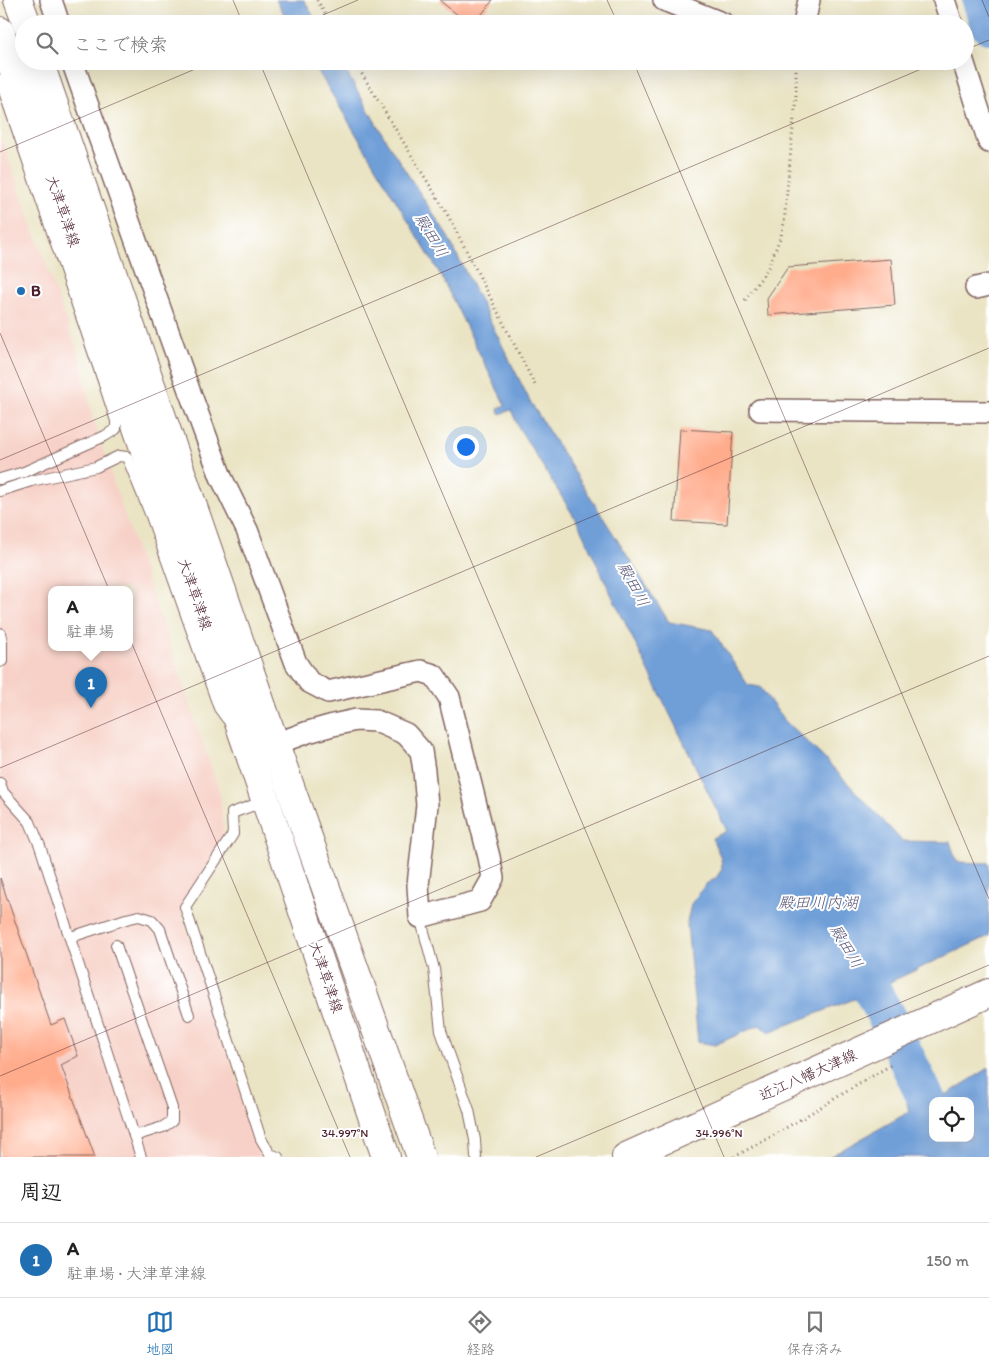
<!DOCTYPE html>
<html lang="ja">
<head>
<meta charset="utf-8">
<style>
  body { margin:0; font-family:Itim,"Klee One",sans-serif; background:#f6f6f6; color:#222 }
  .controls { position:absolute; right:15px; bottom:15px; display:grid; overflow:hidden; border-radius:10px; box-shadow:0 5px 20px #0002 }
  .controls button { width:45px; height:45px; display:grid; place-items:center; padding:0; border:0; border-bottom:1px solid #e0e0e0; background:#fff; color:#222; font:25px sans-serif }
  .you { position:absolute; left:465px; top:446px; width:18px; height:18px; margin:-12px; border:4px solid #fff; border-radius:50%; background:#1a73e8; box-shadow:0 0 0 8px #1a73e833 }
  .badge { display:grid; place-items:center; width:32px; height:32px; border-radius:50%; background:#1f6fb2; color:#fff; font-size:16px; font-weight:700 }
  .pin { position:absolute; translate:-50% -41px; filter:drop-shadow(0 1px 2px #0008) }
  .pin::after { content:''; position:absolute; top:26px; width:18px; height:15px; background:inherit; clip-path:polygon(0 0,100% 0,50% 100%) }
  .popup { position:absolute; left:48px; top:586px; width:85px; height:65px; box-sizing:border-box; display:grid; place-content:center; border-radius:10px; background:#fff; filter:drop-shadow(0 1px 4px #0005); font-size:16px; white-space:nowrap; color:#767676 }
  .popup b { font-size:19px; color:#222 }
  .popup::after { content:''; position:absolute; left:50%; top:100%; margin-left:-10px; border:10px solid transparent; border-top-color:#fff }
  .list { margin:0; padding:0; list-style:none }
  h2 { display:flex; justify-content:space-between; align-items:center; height:65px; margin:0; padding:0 20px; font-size:21px }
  h2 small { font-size:16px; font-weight:400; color:#767676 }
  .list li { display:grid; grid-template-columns:32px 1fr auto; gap:15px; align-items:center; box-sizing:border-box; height:75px; padding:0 20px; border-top:1px solid #e0e0e0 }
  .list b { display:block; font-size:19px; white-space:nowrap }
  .list p { margin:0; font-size:16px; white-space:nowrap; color:#767676 }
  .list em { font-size:16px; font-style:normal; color:#767676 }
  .icon { flex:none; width:28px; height:28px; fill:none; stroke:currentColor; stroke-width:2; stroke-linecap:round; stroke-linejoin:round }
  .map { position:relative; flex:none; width:989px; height:1157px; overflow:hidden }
  .search { position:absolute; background:#fff; box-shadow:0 5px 20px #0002; left:15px; right:15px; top:15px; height:55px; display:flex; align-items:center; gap:12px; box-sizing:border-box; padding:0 18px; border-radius:28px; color:#767676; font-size:19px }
  .sheet { height:140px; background:#fff }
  nav { display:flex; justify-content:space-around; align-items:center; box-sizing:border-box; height:70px; border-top:1px solid #e0e0e0; background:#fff; font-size:14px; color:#767676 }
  nav a { display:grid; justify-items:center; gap:2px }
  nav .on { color:#1f6fb2 }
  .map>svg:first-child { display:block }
  .built { fill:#f7d1c7; fill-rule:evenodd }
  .water { fill:#6f9fd8; stroke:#5c5f82; fill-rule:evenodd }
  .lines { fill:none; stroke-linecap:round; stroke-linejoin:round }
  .river { stroke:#6f9fd8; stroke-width:38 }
  .building { fill:#ffac8c }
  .service-casing { stroke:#826461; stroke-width:12 }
  .minor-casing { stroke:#826461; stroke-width:24 }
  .secondary-casing { stroke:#826461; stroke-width:30 }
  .primary-casing { stroke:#826461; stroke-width:30 }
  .path { stroke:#826461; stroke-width:3; stroke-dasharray:1 4; stroke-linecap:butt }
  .service { stroke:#fff; stroke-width:10 }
  .minor { stroke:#fff; stroke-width:21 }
  .secondary { stroke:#fff; stroke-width:28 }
  .primary { stroke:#fff; stroke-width:28 }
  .ticks { fill:none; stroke:#4a1f2b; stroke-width:1; stroke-opacity:0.45 }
  .poi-dot { fill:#1f6fb2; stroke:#fff; stroke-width:2 }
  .labels { text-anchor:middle; stroke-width:4; stroke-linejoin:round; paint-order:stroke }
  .street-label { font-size:15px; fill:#4a1f2b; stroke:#fff }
  .poi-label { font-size:15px; font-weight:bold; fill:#4a1f2b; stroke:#fff; text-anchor:start }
  .water-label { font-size:16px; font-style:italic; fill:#5b5979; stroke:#fff }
  .ticks-label { font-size:12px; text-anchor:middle; fill:#4a1f2b; stroke:#fff; stroke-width:4; stroke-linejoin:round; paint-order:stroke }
</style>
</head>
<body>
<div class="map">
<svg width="989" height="1157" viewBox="0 0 989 1157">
  <rect width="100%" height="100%" fill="#fff"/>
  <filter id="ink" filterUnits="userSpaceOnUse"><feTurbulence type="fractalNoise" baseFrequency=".02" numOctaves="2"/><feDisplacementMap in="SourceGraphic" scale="10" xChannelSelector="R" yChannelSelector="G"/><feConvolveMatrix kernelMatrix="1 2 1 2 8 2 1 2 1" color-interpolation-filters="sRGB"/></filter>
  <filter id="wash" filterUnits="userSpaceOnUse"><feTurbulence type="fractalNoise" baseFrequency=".0096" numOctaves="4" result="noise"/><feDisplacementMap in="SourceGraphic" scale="20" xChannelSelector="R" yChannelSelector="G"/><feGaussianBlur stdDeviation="1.12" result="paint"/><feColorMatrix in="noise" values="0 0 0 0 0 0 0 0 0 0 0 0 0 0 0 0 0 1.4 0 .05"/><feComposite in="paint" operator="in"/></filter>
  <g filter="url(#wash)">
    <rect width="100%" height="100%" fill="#eae4c4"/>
    <path class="built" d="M0,136L81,362L91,411L114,484L220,793L224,838L183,903L182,917L258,1142L275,1157H0ZM52,589H130V647H52Z"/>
    <g class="water">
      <polygon points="276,0 304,0 318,24 290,24"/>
      <polygon points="312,61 340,61 387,142 448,237 531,403 669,622 712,630 748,685 760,687 784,720 824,758 902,841 950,842 957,862 989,863 989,936 890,982 899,1013 876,1023 857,998 769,1032 759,1025 715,1045 698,1042 687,923 691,904 706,884 716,878 722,869 721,858 712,838 727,831 612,596 578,523 519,428 511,410 500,414 498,409 505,405 440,274"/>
      <path d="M989,1068V1157H829L909,1112L903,1085L929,1076L946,1095ZM933,1101H970V1138H933Z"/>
    </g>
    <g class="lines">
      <g class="river">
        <polyline points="981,0 989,25"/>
        <polyline points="863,974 887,1018 933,1113"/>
      </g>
    </g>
    <g id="blocks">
      <g class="building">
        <polygon points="439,0 493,0 474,24 469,24"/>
        <polygon points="891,259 895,305 768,315 767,298 788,267"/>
        <polygon points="680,429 733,432 727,524 674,521"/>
        <polygon points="0,878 51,1025 65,1019 78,1056 61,1065 95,1157 0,1157"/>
      </g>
    </g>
  </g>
  <g filter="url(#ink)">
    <use href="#blocks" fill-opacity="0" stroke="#826461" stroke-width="1"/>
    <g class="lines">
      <defs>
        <g id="service">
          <polyline points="0,80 103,381 116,421 116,429 105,436 24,472 0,479"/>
          <polyline points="0,491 31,481 96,467 119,456 127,457 151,516 219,708 227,719"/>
          <polyline points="0,633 2,640 2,661 0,662"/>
          <polyline points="0,783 3,792 30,822 40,846 141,1157"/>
          <polyline points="265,801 232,813 233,834 185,907 261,1139 270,1154 278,1157"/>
          <polyline points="420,917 434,969 441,1031 469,1110 475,1140 476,1157"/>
          <polyline points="71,937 126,919 139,916 152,920 160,929 189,1015"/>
          <polyline points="116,945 172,1108 172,1121 163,1127 134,1136"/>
        </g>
        <g id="minor">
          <polyline points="51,0 59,24"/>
          <polyline points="664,0 724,24"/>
          <polyline points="944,0 952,24"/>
          <polyline points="804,24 809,0"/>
          <polyline points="72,61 189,390 221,477 247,530 296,663 309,682 328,692 421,671 434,675 449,697 489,857 493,878 480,901 420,917 418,885 427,805 424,771 421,751 406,734 376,721 356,720 333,725 308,732 275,744"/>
          <polyline points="963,61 989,142"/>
          <polyline points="976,288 989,285"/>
          <polyline points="760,410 989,412"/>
        </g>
        <polyline id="secondary" points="626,1157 989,993"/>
        <g id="primary">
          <polyline points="18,0 27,24"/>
          <polyline points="0,31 247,746 386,1157"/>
          <polyline points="39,61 275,744 421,1157"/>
        </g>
      </defs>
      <use href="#service" class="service-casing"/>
      <use href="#minor" class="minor-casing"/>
      <use href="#secondary" class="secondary-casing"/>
      <use href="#primary" class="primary-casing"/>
      <g class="path">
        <polyline points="317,0 331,24"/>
        <polyline points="354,61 446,212 466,250 535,385"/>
        <polyline points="745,300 767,270 781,236 784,223 796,96 796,61"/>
        <polyline points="734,1157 774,1135 891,1065"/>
      </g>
      <use href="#service" class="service"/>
      <use href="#minor" class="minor"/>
      <use href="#secondary" class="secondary"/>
      <use href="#primary" class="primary"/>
    </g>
  </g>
  <path class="ticks" d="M233,0L243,24M607,0L618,24M982,0L989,17M302,24L358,0M965,50L989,40M259,61L724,1157M633,61L989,899M0,152L214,61M0,333L350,1157M0,460L940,61M0,768L989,348M0,1076L989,656M536,1157L989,965"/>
  <circle class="poi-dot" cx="21" cy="291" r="5"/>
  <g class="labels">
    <g class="street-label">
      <text transform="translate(63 211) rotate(71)" y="5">大津草津線</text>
      <text transform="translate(195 594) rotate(71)" y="5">大津草津線</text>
      <text transform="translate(326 977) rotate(71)" y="5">大津草津線</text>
      <text transform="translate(808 1075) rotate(-24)" y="5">近江八幡大津線</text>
    </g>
    <g class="poi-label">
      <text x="31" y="296">B</text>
    </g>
    <g class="water-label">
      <text transform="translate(432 235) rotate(59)" y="6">殿田川</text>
      <text transform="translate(634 584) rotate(62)" y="6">殿田川</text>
      <text x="818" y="908">殿田川内湖</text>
      <text transform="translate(847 946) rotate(59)" y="6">殿田川</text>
    </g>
  </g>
  <g class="ticks-label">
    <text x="345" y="1137">34.997°N</text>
    <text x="719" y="1137">34.996°N</text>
  </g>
</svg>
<div class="controls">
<button><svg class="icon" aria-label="locate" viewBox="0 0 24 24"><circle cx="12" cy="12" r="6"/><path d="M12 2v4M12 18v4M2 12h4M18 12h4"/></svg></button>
</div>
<div class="you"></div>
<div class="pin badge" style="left:91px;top:708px">1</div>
<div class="popup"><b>A</b>駐車場</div>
<div class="search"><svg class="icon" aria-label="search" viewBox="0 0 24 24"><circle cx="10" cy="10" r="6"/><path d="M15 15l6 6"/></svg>ここで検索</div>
</div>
<section class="sheet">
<h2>周辺<small></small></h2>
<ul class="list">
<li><span class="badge">1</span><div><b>A</b><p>駐車場 · 大津草津線</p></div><em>150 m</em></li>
</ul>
</section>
<nav>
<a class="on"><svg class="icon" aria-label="map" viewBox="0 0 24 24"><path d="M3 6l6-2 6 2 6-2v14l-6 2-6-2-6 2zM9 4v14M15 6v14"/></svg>地図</a>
<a><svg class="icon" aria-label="directions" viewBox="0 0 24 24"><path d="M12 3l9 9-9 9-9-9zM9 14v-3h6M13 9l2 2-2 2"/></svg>経路</a>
<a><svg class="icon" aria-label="saved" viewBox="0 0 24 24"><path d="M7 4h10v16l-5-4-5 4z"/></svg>保存済み</a>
</nav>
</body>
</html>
